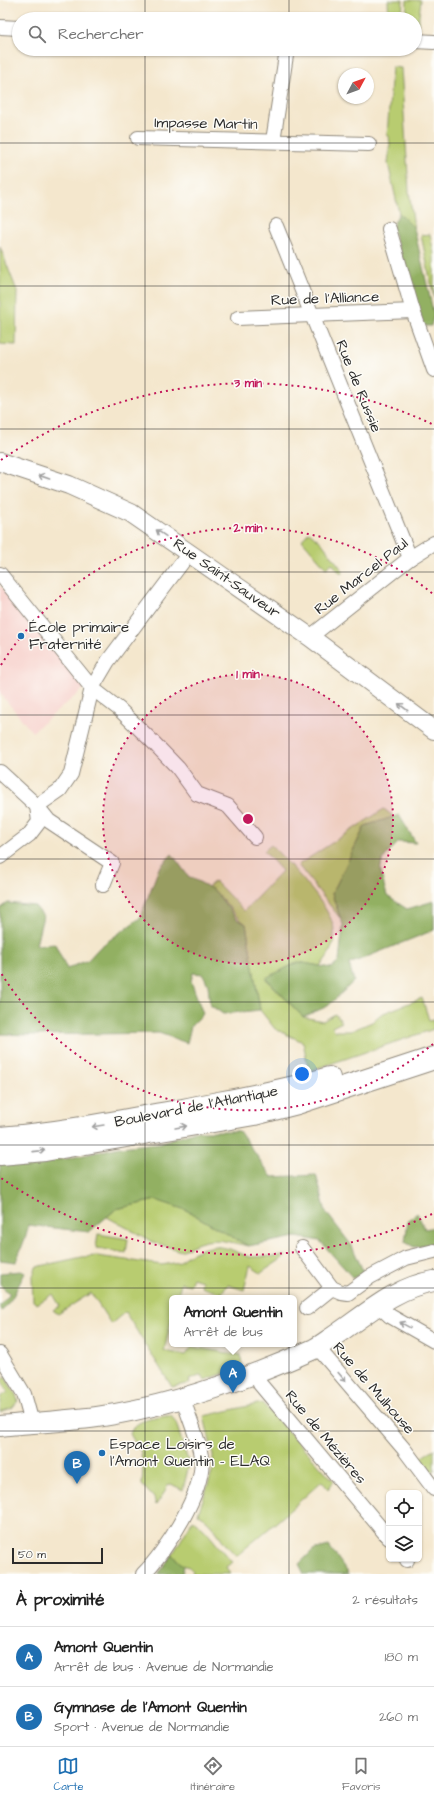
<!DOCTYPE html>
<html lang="fr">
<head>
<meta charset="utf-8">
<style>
  body { margin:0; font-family:"Architects Daughter",sans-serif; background:#f2f2f2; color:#222 }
  .controls { position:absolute; right:12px; bottom:12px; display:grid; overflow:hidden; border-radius:6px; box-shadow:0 1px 3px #0004 }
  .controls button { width:36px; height:36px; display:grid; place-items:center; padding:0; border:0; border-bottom:1px solid #e0e0e0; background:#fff; color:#222; font:20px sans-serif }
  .compass { position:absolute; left:338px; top:68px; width:36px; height:36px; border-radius:50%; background:#fff; box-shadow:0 1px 3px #0004; rotate:49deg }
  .scale { position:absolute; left:12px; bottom:10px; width:91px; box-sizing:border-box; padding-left:4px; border:2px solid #2b2b2b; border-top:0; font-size:11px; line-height:14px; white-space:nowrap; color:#2b2b2b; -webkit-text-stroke:3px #fdfcf7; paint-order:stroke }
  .you { position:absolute; left:302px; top:1074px; width:14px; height:14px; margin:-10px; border:3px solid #fff; border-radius:50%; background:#1a73e8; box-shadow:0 0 0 6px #1a73e833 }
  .badge { display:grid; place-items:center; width:26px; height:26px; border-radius:50%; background:#1f6fb2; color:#fff; font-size:13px; font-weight:700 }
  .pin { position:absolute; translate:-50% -33px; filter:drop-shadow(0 1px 2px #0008) }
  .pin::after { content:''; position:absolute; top:21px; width:14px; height:12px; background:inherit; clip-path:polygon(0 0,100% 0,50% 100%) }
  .popup { position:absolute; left:169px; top:1295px; width:128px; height:52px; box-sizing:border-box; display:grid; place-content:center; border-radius:6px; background:#fff; filter:drop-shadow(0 1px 3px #0005); font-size:13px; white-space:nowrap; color:#767676 }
  .popup b { font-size:15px; color:#222 }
  .popup::after { content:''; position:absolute; left:50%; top:100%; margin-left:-8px; border:8px solid transparent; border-top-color:#fff }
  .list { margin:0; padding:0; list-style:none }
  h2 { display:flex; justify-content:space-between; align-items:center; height:52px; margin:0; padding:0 16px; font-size:17px }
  h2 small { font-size:13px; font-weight:400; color:#767676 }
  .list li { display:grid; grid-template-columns:26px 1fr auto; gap:12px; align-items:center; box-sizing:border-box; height:60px; padding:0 16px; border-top:1px solid #e0e0e0 }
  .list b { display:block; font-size:15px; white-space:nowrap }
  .list p { margin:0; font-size:13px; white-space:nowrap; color:#767676 }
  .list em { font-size:13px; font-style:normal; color:#767676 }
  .icon { flex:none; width:22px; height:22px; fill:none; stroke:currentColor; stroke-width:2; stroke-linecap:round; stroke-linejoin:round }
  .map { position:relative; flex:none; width:434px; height:1574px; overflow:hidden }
  .search { position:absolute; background:#fff; box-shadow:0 1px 3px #0004; left:12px; right:12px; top:12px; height:44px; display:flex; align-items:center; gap:10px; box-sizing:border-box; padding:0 14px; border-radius:22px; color:#767676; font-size:15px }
  .sheet { height:172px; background:#fff }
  nav { display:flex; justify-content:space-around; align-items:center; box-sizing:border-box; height:56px; border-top:1px solid #e0e0e0; background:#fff; font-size:11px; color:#767676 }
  nav a { display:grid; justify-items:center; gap:2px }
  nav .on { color:#1f6fb2 }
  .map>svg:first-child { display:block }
  .built { fill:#f7d0cb }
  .green { fill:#b8cc6f; stroke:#727c4d }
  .forest { fill:#92b062; stroke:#5e6e46 }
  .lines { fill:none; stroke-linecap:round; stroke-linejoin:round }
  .minor-casing { stroke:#90897c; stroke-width:16 }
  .tertiary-casing { stroke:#90897c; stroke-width:20 }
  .secondary-casing { stroke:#90897c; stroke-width:22 }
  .primary-casing { stroke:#90897c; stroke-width:24 }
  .minor { stroke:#fff; stroke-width:14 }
  .tertiary { stroke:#fff; stroke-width:18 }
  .secondary { stroke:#fff; stroke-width:20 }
  .primary { stroke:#fff; stroke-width:22 }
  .oneway { stroke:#a0a0a0 }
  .grid { fill:none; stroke:#2b2b2b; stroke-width:1; stroke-opacity:0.55 }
  .ring { fill:none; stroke:#c2185b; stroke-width:2; stroke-dasharray:2 4 }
  .poi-dot { fill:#1f6fb2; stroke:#fdfcf7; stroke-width:1.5 }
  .labels { text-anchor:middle; stroke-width:3; stroke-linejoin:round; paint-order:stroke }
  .street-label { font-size:15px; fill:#2b2b2b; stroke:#fdfcf7 }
  .poi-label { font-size:15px; fill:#2b2b2b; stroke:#fdfcf7; text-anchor:start }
  .centre { fill:#c2185b; stroke:#fdfcf7; stroke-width:2 }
  .ring-label { font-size:12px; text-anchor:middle; font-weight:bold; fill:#c2185b; stroke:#fdfcf7; stroke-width:3; stroke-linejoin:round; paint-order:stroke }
</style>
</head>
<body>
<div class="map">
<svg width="434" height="1574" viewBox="0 0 434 1574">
  <rect width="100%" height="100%" fill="#fdfcf7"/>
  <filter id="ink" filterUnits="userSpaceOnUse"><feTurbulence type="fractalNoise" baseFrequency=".025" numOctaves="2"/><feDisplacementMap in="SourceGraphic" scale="8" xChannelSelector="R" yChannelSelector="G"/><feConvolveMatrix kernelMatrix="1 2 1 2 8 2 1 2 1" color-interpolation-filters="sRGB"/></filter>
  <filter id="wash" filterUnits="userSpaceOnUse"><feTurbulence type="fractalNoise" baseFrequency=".012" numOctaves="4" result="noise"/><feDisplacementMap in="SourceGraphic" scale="16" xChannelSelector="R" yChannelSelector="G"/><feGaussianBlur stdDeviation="0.9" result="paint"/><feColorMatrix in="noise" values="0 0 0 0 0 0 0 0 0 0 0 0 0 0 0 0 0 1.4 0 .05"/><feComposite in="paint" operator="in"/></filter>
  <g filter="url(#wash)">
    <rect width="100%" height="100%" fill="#f4e7cd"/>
    <polygon class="built" points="0,585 86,687 32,732 0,693"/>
    <g class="green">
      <polygon points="388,0 403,0 402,19 389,19"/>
      <polygon points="407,0 421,0 417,32 415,32 415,19 406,19"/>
      <polygon points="392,67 401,68 409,191 414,228 399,213 388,163 390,145 389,136 387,136"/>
      <polygon points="430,234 434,254 434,298 421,235"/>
      <polygon points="0,247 17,291 16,345 0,344"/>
      <polygon points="309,532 321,542 343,571 341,574 332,563 326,568 302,540"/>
      <polygon points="384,809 394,817 365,826 332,894 340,918 298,865"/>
      <path d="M271,845C287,862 333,908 334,930C335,945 329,956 320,966L298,962L266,979L303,1017L323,1021L335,1014L342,1022L332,1027L336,1031H351L372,1022L381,1014L422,998L429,1020L434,1019V1029L309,1071L303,1042L275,1029L260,1010L246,924C231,914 223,895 208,887L215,881L244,911L282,871L264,851Z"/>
      <path d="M156,1200L186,1210L248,1246C217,1239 210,1236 181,1251L153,1242L107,1217L116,1209Z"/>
      <polygon points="98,1234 128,1239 126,1253 96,1248"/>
      <polygon points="215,1246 230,1249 249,1257 286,1256 261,1273 250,1266 244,1290 228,1285 222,1292 223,1294 201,1287 202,1281 193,1278 190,1285 181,1283 177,1298 172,1298 172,1317 164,1351 186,1355 192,1347 241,1355 242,1367 205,1380 202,1375 189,1380 190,1383 172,1387 125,1312 111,1324 91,1293 58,1314 53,1310 60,1306 53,1294 37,1304 33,1301 32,1279 36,1267 82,1257 97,1256 162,1265 179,1262 185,1257 201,1249"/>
      <polygon points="5,1377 16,1395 18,1401 12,1408 0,1412 0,1397 8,1392 1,1380"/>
      <path d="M262,1403L334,1481L328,1489L322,1481L279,1520L241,1552L238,1556C221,1545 216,1523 198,1514L213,1470V1455L204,1416Z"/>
      <path d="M166,1416H171L176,1423L189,1464L183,1490L171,1484L167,1485L166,1490L156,1505L154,1498L142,1485L143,1470L141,1452L130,1434C135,1419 152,1419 166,1416Z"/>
      <polygon points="434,1449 434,1471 429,1472 419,1459"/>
      <path d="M193,1520C209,1531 218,1548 232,1562L226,1567L230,1574H192L193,1571L189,1567L183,1565L172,1555Z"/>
    </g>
    <g class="forest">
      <polygon points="399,213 414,228 434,315 431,326 423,326 392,227"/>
      <path d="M399,815L416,843L399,842C375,865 379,865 387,896L407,909L434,901V930L349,964L354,981L328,1006L303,1017L266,978L298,962L331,968L339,961L343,925L332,894L365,826Z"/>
      <polygon points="172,854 188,876 214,890 237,919 246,924 260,1010 223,1014 210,1005 208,985 203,974 193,973 191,981 203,1014 191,1026 187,1043 159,1033 29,1035 0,1034 0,909 8,903 35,906 43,916 36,945 55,944 67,969 88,960 100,947 140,918 159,868"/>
      <polygon points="195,1131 239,1131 272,1177 316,1175 326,1212 352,1246 364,1273 353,1278 320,1241 296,1237 248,1246 186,1210 156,1200 116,1209 89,1232 28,1225 26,1236 16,1262 0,1260 0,1164 66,1159 120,1147 160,1143"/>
      <polygon points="417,1213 425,1229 434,1227 434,1245 414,1247 405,1242 408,1221"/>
      <polygon points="21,1271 25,1273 12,1298 2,1311 0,1310 0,1305 10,1294 0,1285 0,1273"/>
      <polygon points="329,1546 349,1574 304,1574 299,1564 313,1550"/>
      <polygon points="172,1555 184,1566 182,1574 158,1574"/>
    </g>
  </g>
  <g filter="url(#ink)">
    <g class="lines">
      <defs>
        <g id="minor">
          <polyline points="0,27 19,28"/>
          <polyline points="415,41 434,42"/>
          <polyline points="138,138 369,144"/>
          <polyline points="273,141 287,49"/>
          <polyline points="276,226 410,558"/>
          <polyline points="389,229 413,311 434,370"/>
          <polyline points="238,318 413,311"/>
          <polyline points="0,574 92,688 119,709 153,742 178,768 197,794 228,806 255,837"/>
          <polyline points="310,637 410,558 434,543"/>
          <polyline points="0,772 37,806 49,821 112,863 103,885"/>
          <polyline points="0,857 29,835 39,822 37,806 60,790 71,774 92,688 108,661 190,552"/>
          <polyline points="302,1248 332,1288 341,1292 348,1293 370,1277 406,1258 434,1251"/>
          <polyline points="378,1305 390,1316 434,1341"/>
          <polyline points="307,1308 332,1288"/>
          <polyline points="316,1348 323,1354 404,1449 434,1489"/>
          <polyline points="0,1354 24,1394 32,1423"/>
          <polyline points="256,1374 260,1384 389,1538"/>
          <polyline points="407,1559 407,1560"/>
          <path d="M143,1574C165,1553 207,1488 201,1456C198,1436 188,1417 183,1398"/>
        </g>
        <polyline id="tertiary" points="0,462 69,485 131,513 310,637 434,730"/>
        <path id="secondary" d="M0,1426C32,1423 65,1421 97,1417C172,1406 245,1380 314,1349C322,1345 329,1339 337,1334C368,1313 396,1287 434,1281"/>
        <g id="primary">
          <path d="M0,1138C62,1133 122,1121 183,1110C232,1100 281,1092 329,1078"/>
          <polyline points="0,1154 45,1150 254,1114 297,1103 434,1058"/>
        </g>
      </defs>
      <use href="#minor" class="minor-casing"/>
      <use href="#tertiary" class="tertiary-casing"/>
      <use href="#secondary" class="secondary-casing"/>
      <use href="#primary" class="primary-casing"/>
      <use href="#minor" class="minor"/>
      <use href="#tertiary" class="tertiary"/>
      <use href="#secondary" class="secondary"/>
      <use href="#primary" class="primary"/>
    </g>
    <defs><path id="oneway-shaft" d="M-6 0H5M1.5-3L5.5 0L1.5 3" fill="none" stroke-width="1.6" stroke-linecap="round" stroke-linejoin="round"/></defs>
    <g class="oneway">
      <use href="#oneway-shaft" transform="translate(44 477) rotate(-161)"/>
      <use href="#oneway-shaft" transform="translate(161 533) rotate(-146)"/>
      <use href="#oneway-shaft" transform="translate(403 707) rotate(-143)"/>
      <use href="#oneway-shaft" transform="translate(98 1126) rotate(171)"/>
      <use href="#oneway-shaft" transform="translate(181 1127) rotate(-10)"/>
      <use href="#oneway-shaft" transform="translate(39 1151) rotate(-6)"/>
      <use href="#oneway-shaft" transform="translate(405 1325) rotate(-151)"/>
      <use href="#oneway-shaft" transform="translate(342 1377) rotate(50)"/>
    </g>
  </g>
  <path class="grid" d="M145,0V19M289,0V19M145,49V1574M289,49V1574M0,143H434M0,286H434M0,429H434M0,572H434M0,715H434M0,859H434M0,1002H434M0,1145H434M0,1288H434M0,1431H434"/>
  <circle cx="248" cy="819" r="145" fill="#c2185b" fill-opacity=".12"/>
  <g class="ring">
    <circle cx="248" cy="819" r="145"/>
    <path d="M433 1044A291 291 0 0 1 1 973M1 665A291 291 0 0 1 433 594"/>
    <path d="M432 1214A436 436 0 0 1 1 1178M1 460A436 436 0 0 1 432 424"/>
  </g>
  <g class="poi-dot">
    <circle cx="21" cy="636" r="4"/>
    <circle cx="102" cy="1453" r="4"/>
  </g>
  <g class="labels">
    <g class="street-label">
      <text transform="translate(206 123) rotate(1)" y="5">Impasse Martin</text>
      <text transform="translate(325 298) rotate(-2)" y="5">Rue de l'Alliance</text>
      <text transform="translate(359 386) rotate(68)" y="5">Rue de Russie</text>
      <text transform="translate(361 576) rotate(-38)" y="5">Rue Marcel Paul</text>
      <text transform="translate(227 578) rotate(35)" y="5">Rue Saint-Sauveur</text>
      <text transform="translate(196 1106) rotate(-11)" y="5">Boulevard de l'Atlantique</text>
      <text transform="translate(374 1388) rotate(49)" y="5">Rue de Mulhouse</text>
      <text transform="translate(326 1437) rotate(50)" y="5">Rue de Mézières</text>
    </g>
    <g class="poi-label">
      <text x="29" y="632">École primaire<tspan x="29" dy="17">Fraternité</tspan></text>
      <text x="110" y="1449">Espace Loisirs de<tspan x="110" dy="17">l'Amont Quentin - ELAQ</tspan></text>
    </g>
  </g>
  <circle cx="248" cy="819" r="6" class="centre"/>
  <g class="ring-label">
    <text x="248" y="387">3 min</text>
    <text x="248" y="532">2 min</text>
    <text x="248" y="678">1 min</text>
  </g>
</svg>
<div class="controls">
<button><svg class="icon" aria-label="locate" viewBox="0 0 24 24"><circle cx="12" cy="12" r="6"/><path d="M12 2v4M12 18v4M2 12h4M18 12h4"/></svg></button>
<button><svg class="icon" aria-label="layers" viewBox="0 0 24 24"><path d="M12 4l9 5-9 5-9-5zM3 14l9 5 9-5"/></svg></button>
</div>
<svg class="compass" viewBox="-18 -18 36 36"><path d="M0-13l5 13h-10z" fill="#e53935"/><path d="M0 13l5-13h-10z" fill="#767676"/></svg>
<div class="scale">50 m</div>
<div class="you"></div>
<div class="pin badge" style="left:233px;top:1393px">A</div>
<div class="popup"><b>Amont Quentin</b>Arrêt de bus</div>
<div class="pin badge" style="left:77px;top:1484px">B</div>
<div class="search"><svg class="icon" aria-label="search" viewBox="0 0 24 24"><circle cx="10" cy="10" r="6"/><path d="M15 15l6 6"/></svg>Rechercher</div>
</div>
<section class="sheet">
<h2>À proximité<small>2 résultats</small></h2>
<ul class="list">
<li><span class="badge">A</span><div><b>Amont Quentin</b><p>Arrêt de bus · Avenue de Normandie</p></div><em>180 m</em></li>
<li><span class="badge">B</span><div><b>Gymnase de l'Amont Quentin</b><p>Sport · Avenue de Normandie</p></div><em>260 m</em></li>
</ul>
</section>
<nav>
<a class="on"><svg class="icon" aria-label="map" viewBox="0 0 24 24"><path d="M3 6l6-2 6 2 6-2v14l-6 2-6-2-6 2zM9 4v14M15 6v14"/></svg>Carte</a>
<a><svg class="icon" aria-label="directions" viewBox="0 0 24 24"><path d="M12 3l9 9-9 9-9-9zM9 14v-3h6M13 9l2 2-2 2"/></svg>Itinéraire</a>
<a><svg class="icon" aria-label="saved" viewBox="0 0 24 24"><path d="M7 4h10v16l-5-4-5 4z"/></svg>Favoris</a>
</nav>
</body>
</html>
